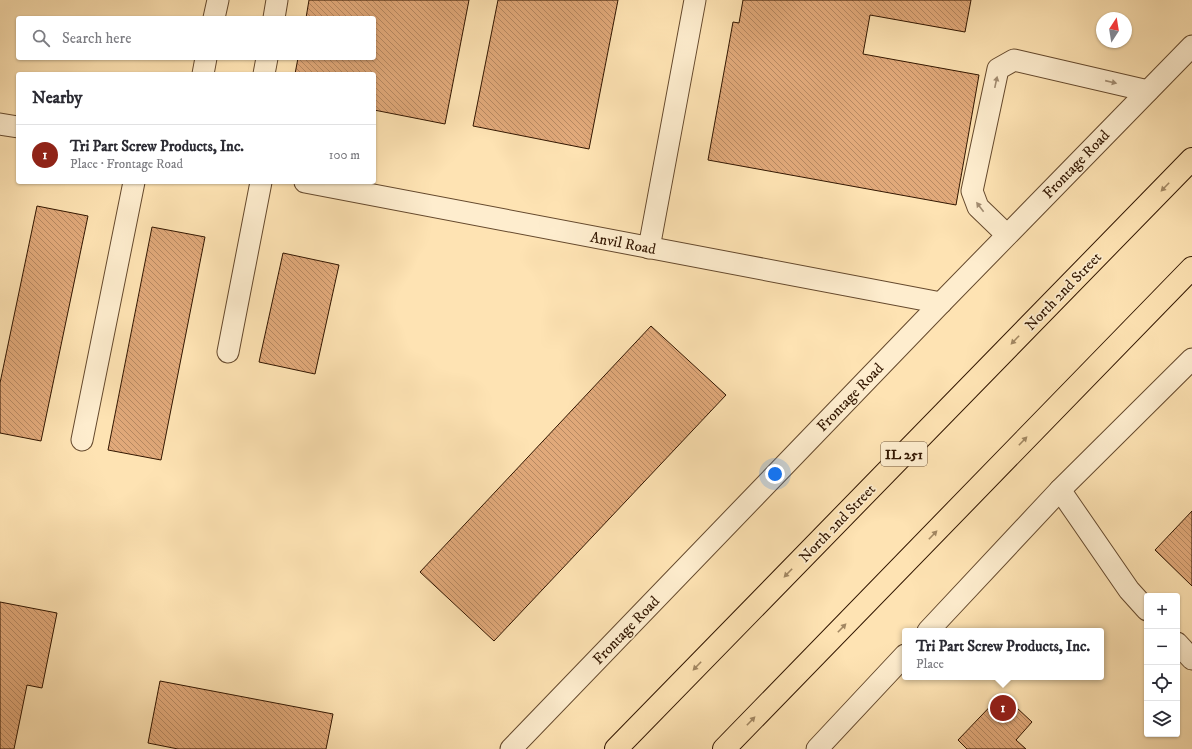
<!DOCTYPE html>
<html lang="en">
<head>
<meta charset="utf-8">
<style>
  body { margin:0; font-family:"IM FELL DW Pica",serif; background:#f2f2f3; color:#2b2b33 }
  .controls { position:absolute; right:12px; bottom:12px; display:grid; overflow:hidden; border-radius:4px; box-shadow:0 1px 3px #0004 }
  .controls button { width:36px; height:36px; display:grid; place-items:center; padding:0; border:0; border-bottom:1px solid #e1e1e2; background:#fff; color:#2b2b33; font:20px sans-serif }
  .compass { position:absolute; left:1096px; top:12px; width:36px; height:36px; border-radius:50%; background:#fff; box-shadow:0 1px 3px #0004; rotate:12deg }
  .you { position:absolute; left:775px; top:474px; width:14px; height:14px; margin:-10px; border:3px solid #fff; border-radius:50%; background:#1a73e8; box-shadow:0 0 0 6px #1a73e833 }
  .badge { display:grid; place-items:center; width:26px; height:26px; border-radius:50%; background:#8f2418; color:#fff; font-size:13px; font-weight:700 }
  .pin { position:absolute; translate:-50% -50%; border:2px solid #fff; box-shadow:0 1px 4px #0006 }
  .popup { position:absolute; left:902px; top:628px; width:202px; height:52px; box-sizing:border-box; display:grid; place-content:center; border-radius:4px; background:#fff; filter:drop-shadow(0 1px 3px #0005); font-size:13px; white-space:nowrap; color:#7c7c81 }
  .popup b { font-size:15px; color:#2b2b33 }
  .popup::after { content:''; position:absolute; left:50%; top:100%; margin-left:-8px; border:8px solid transparent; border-top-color:#fff }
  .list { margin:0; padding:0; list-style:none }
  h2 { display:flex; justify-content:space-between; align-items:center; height:52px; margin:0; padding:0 16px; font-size:17px }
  h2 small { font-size:13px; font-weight:400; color:#7c7c81 }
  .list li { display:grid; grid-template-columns:26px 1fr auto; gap:12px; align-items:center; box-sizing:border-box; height:60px; padding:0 16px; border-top:1px solid #e1e1e2 }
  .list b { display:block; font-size:15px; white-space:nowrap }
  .list p { margin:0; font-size:13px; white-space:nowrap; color:#7c7c81 }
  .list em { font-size:13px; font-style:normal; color:#7c7c81 }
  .icon { flex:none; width:22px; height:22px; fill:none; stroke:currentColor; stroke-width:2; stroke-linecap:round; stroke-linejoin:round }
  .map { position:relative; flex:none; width:1192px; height:749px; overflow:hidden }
  .search { position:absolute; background:#fff; box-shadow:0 1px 3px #0004; left:16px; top:16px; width:360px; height:44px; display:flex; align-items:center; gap:10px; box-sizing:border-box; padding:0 14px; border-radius:4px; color:#7c7c81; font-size:15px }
  .panel { position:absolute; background:#fff; box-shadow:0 1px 3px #0004; left:16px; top:72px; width:360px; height:112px; border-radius:4px }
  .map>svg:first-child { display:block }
  .building { fill:url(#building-back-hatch); stroke:#321600 }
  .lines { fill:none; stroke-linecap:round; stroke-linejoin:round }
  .minor-casing { stroke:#65492d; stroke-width:23 }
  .major-casing { stroke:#321600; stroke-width:24 }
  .minor { stroke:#feedce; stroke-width:21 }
  .major { stroke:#fee3b3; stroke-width:22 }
  .oneway { fill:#a28c71 }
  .oneway2 { fill:#a28762 }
  .labels { text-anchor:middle; stroke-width:3.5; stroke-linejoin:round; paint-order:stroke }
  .shield { fill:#feedce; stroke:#6f563e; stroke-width:1 }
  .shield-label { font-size:14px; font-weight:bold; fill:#321600 }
  .street-label { font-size:15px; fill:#321600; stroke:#feedce }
</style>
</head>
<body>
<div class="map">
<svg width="1192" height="749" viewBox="0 0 1192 749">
  <defs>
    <pattern id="building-back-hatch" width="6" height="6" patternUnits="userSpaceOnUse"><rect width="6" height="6" fill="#e1a97a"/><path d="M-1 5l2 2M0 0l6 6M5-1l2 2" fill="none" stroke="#b78962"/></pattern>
  </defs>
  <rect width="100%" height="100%" fill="#fee3b3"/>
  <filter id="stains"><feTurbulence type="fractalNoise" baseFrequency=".005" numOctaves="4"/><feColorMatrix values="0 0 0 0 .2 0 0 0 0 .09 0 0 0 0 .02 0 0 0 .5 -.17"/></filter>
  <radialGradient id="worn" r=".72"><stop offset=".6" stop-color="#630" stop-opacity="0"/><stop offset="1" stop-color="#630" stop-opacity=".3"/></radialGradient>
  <g class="building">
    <polygon points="309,0 469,0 445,124 374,110 374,74 295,74 298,58 374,58 374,18 306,18"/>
    <polygon points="498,0 618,0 589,149 473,126"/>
    <polygon points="743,0 971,0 965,32 870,15 863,54 979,75 956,205 708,160 733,22 739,23"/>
    <polygon points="37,206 88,216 41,441 0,433 0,383"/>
    <polygon points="152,227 205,237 161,460 108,450"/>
    <polygon points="283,253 339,265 315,374 259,362"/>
    <polygon points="651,326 726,395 494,641 420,572"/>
    <polygon points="1192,511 1192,586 1155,550"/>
    <polygon points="0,602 57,613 42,688 27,685 14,749 0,749"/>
    <polygon points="160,681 333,714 326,749 178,749 148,743"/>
    <polygon points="1002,694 1032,722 1016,740 1026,749 967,749 958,740"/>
  </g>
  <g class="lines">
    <defs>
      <g id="minor">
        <polyline points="214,18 218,0"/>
        <polyline points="274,18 277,0"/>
        <polyline points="203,74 206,58"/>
        <polyline points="264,74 267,58"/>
        <polyline points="0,124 18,127"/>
        <polyline points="305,182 941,303"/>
        <polyline points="1007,235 978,207 972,191 998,69 1014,60 1148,91"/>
        <polyline points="649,248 695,0"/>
        <polyline points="228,352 261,182"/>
        <polyline points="82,440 134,182"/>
        <polyline points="1060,490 1129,590 1147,610"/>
        <polyline points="928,631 1060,490 1192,359"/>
        <polyline points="1177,643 1192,659"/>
        <polyline points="511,749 941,303 1192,46"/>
        <polyline points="817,749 905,655"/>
      </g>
      <g id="major">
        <polyline points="616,749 1192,159"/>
        <polyline points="724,749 1192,268"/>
      </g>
    </defs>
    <use href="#minor" class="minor-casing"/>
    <use href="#major" class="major-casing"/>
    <use href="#minor" class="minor"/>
    <use href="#major" class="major"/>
  </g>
  <defs><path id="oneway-solid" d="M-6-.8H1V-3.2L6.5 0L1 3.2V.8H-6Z"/></defs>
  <g class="oneway">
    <use href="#oneway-solid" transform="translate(996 82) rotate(-78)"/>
    <use href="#oneway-solid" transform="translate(1111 82) rotate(13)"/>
    <use href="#oneway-solid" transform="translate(980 207) rotate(-127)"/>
  </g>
  <g class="oneway2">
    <use href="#oneway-solid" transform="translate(1165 187) rotate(134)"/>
    <use href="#oneway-solid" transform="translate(1015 340) rotate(134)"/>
    <use href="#oneway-solid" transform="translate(1023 441) rotate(-46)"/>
    <use href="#oneway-solid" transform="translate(933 535) rotate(-46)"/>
    <use href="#oneway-solid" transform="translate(788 573) rotate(134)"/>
    <use href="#oneway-solid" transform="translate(842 628) rotate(-46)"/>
    <use href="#oneway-solid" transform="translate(697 666) rotate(134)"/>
    <use href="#oneway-solid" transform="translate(751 721) rotate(-46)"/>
  </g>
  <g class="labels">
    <rect class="shield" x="881" y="442" width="46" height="24" rx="3"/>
    <g class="shield-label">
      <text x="904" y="459">IL 251</text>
    </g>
    <g class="street-label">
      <text transform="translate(1076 164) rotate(-46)" y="5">Frontage Road</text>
      <text transform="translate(623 243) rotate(11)" y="5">Anvil Road</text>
      <text transform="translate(1063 291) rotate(-46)" y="5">North 2nd Street</text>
      <text transform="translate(850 397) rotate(-46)" y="5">Frontage Road</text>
      <text transform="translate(837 523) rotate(-46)" y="5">North 2nd Street</text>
      <text transform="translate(626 630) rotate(-46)" y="5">Frontage Road</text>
    </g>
  </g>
  <rect width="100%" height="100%" filter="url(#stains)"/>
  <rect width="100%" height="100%" fill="url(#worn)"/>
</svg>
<div class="controls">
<button>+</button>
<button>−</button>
<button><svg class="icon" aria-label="locate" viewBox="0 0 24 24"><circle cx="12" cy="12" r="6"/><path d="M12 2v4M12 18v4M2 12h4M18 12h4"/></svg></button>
<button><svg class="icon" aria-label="layers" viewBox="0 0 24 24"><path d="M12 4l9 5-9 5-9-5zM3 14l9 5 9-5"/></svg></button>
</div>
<svg class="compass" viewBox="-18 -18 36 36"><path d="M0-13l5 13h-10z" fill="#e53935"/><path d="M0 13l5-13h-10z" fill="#7c7c81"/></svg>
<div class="you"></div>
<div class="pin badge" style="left:1003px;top:708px">1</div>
<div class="popup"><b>Tri Part Screw Products, Inc.</b>Place</div>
<div class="search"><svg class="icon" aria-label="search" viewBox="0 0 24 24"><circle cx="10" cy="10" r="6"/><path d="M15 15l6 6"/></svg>Search here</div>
<section class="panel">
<h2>Nearby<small></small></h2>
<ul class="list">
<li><span class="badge">1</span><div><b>Tri Part Screw Products, Inc.</b><p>Place · Frontage Road</p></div><em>100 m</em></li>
</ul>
</section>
</div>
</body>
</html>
